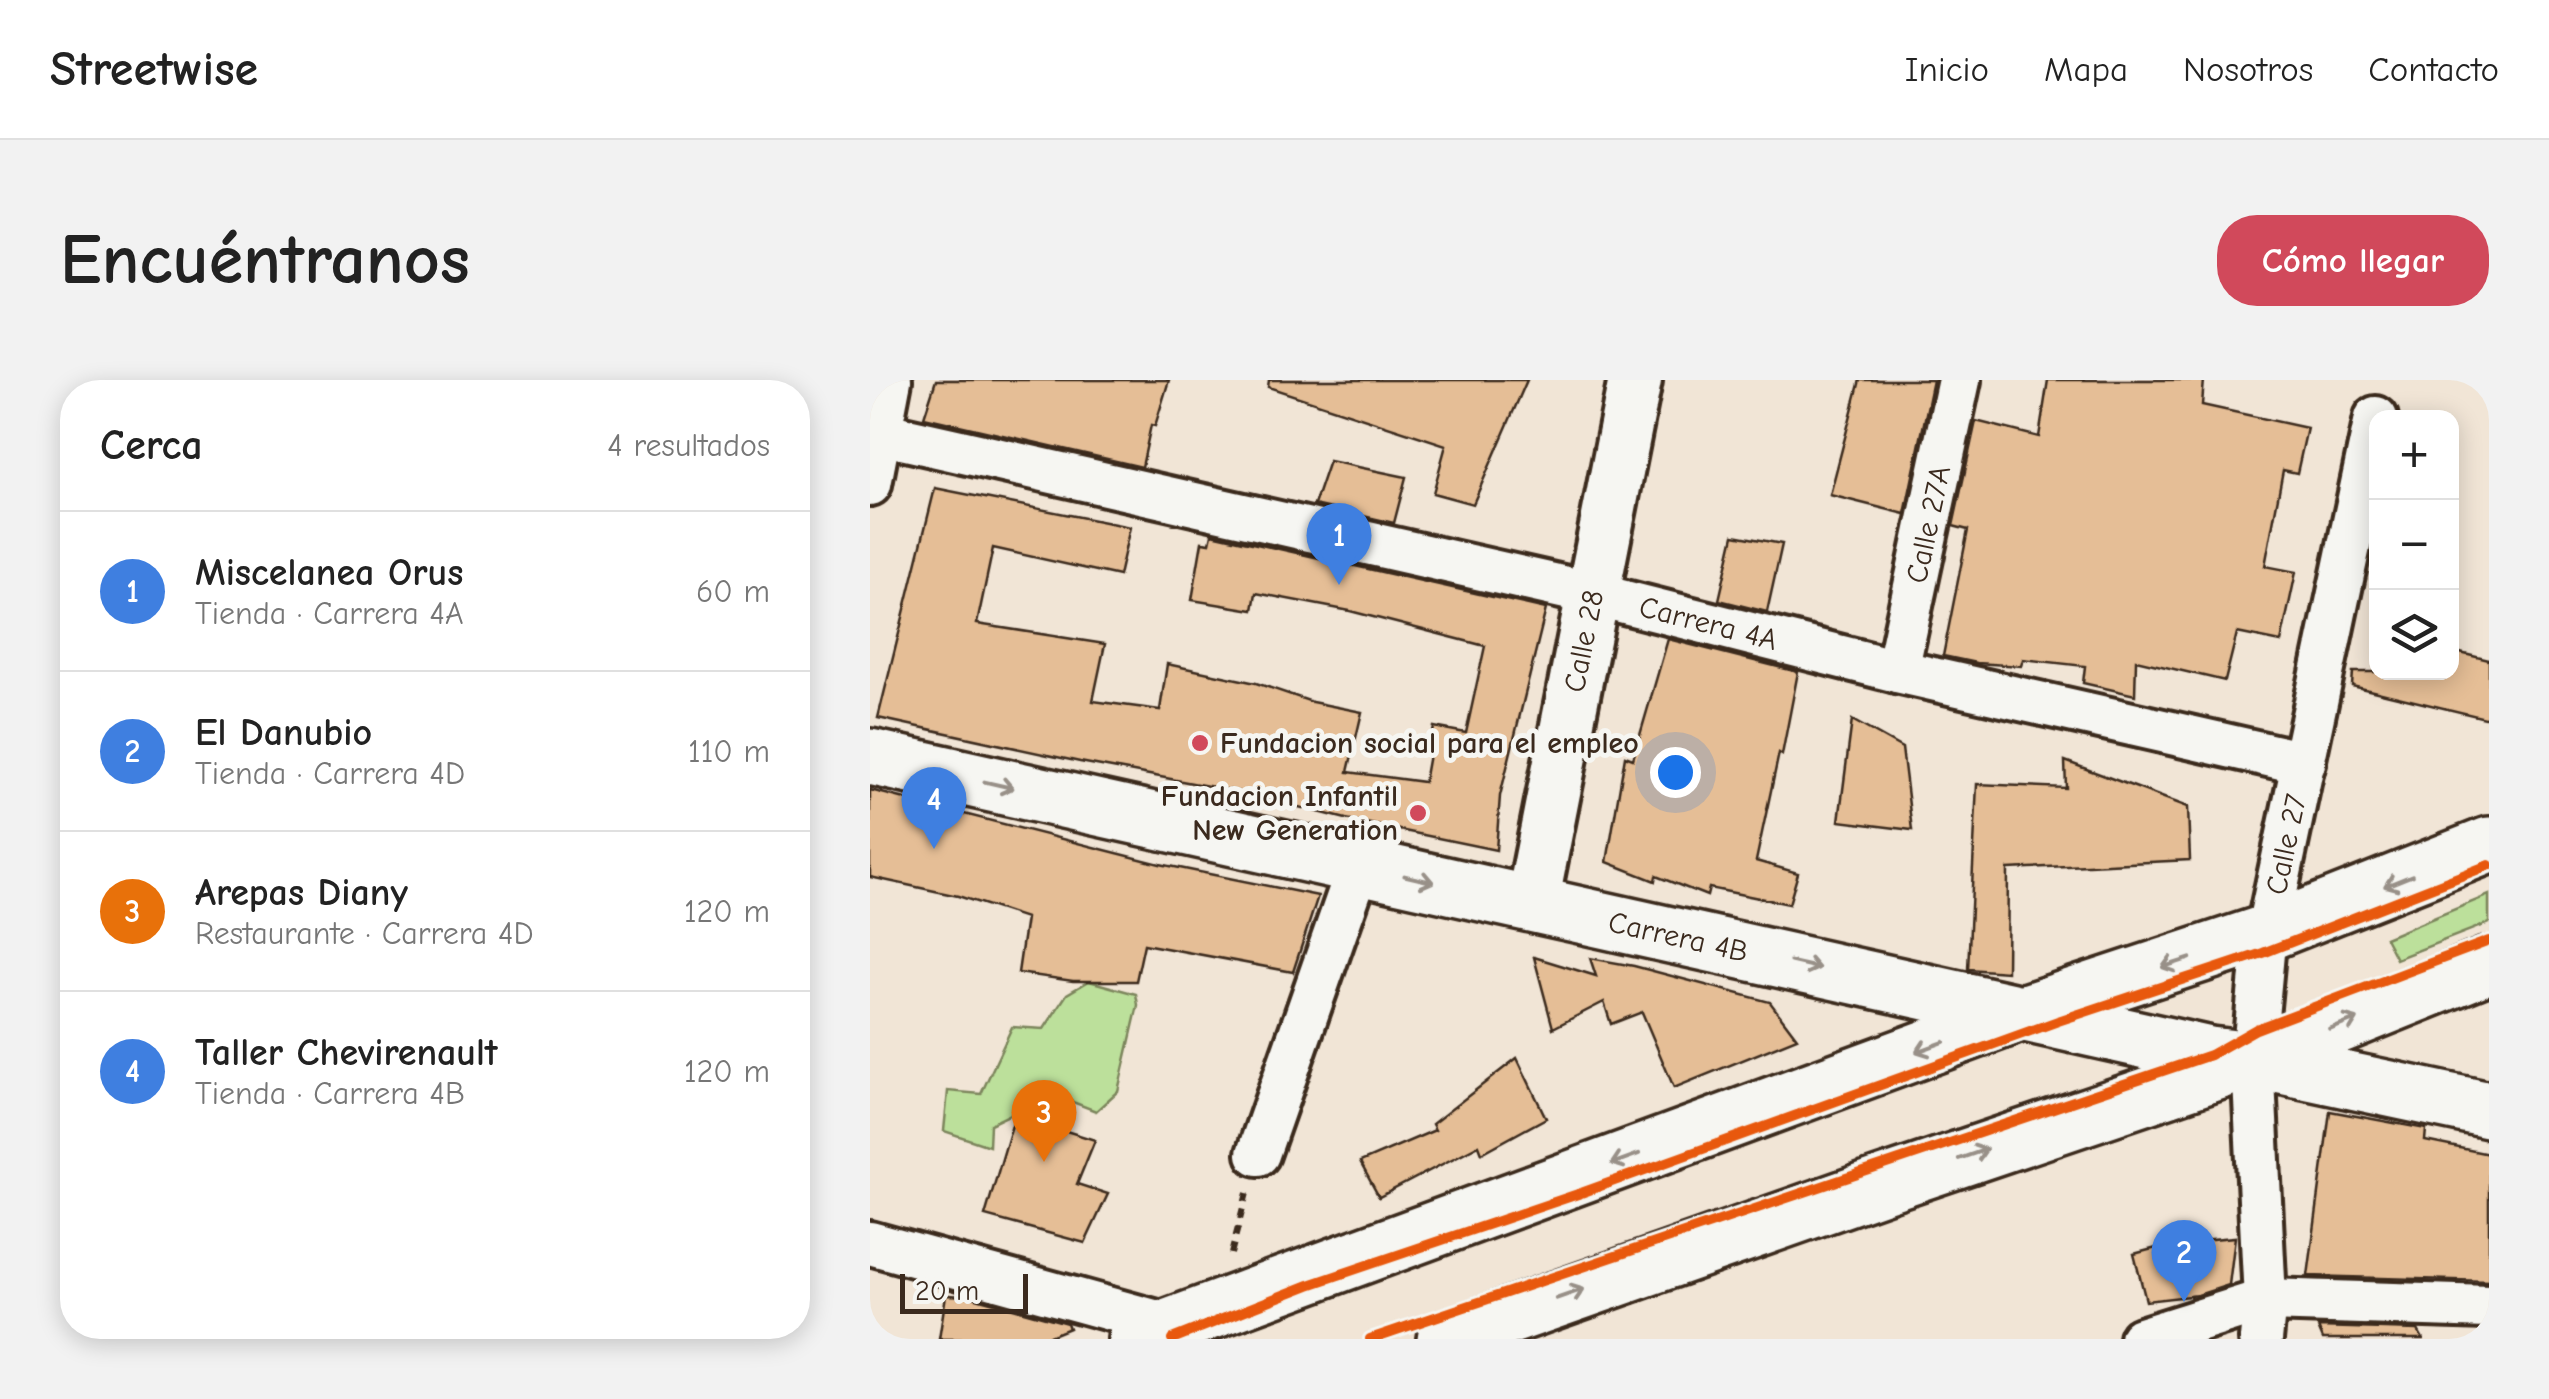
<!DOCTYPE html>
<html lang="es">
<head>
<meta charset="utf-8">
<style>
  body { margin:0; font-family:"Comic Neue",sans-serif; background:#f2f2f2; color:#222 }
  .controls { position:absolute; right:30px; top:30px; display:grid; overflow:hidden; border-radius:20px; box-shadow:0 5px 25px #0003 }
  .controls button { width:90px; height:90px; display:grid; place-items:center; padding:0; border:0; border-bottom:2px solid #e0e0e0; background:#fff; color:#222; font:50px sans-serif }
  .scale { position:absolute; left:30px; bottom:25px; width:128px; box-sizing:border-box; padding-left:10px; border:5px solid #3b2a1e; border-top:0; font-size:28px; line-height:35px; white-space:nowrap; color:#3b2a1e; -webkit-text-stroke:8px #f6f6f2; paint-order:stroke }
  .you { position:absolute; left:805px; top:392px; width:35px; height:35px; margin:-25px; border:8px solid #fff; border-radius:50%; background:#1a73e8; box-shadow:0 0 0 15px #1a73e833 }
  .badge { display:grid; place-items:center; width:65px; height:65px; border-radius:50%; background:#d1495b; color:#fff; font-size:32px; font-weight:700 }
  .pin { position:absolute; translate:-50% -82px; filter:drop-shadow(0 2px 5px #0008) }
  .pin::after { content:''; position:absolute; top:52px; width:35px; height:30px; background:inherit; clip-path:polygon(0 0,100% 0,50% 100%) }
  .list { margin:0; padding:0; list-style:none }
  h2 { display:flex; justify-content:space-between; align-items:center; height:130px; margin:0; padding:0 40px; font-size:42px }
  h2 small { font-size:32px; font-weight:400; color:#767676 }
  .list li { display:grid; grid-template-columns:65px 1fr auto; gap:30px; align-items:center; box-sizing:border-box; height:160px; padding:0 40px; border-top:2px solid #e0e0e0 }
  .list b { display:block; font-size:38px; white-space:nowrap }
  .list p { margin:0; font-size:32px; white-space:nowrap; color:#767676 }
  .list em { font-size:32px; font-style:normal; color:#767676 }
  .icon { flex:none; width:55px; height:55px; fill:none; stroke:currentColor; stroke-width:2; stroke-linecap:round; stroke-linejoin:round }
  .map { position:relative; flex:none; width:1619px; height:959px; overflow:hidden; border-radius:40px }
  header { display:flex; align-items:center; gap:60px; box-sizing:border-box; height:140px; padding:0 50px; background:#fff; border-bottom:2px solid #e0e0e0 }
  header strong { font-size:48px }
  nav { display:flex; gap:55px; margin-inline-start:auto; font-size:35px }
  .intro { display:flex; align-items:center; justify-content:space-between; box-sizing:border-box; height:240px; padding:0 60px }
  h1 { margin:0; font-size:70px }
  .button { padding:25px 45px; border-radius:40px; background:#d1495b; color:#fff; font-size:35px; font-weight:700 }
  main { display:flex; gap:60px; padding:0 60px }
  aside { flex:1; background:#fff; border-radius:40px; box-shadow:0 5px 25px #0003 }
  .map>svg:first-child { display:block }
  .green { fill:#bce09b; stroke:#7c855c; stroke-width:2.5 }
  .building { fill:#e5be96; stroke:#3b2a1e; stroke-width:2.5 }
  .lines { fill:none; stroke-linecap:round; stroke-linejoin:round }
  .minor-casing { stroke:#3b2a1e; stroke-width:50 }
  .tertiary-casing { stroke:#3b2a1e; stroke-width:60 }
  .secondary-casing { stroke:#3b2a1e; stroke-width:62 }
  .primary-casing { stroke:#3b2a1e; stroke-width:62 }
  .path { stroke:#3b2a1e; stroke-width:6; stroke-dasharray:10 8; stroke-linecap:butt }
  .minor { stroke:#f6f6f2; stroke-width:42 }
  .tertiary { stroke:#f6f6f2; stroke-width:52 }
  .secondary { stroke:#f6f6f2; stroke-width:55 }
  .primary { stroke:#f6f6f2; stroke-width:55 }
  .cycleway-casing { stroke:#f6f6f2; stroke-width:16 }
  .cycleway { stroke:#e8590c; stroke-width:10 }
  .oneway { stroke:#989088 }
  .poi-dot { fill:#d1495b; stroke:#f6f6f2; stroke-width:4 }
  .labels { text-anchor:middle; stroke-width:10; stroke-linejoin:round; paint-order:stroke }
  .street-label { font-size:30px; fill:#3b2a1e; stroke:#f6f6f2 }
  .poi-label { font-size:30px; font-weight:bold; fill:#3b2a1e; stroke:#f6f6f2; text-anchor:start }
</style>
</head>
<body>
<header>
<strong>Streetwise</strong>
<nav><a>Inicio</a><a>Mapa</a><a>Nosotros</a><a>Contacto</a></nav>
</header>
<div class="intro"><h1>Encuéntranos</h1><a class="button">Cómo llegar</a></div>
<main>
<aside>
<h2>Cerca<small>4 resultados</small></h2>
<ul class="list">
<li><span class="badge" style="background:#3f7fe0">1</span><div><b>Miscelanea Orus</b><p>Tienda · Carrera 4A</p></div><em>60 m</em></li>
<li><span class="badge" style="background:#3f7fe0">2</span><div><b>El Danubio</b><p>Tienda · Carrera 4D</p></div><em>110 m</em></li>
<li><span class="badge" style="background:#e8710a">3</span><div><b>Arepas Diany</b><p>Restaurante · Carrera 4D</p></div><em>120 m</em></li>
<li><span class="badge" style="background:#3f7fe0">4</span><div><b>Taller Chevirenault</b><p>Tienda · Carrera 4B</p></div><em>120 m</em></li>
</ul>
</aside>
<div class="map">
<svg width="1619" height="959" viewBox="0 0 1619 959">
  <rect width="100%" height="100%" fill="#f1e5d6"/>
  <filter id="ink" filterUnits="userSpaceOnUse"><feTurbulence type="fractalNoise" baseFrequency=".01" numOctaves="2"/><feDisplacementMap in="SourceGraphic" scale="20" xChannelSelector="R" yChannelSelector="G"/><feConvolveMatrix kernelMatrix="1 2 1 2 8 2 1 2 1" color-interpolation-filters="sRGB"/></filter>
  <g filter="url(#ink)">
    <g class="green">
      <polygon points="1619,515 1619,543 1526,579 1515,558"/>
      <polygon points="219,601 266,614 268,625 248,711 226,731 190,717 162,724 120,744 119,766 74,751 78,711 111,714 142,647 174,649 197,614"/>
    </g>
    <g class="building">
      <polygon points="66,0 299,0 285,46 281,45 272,87 54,37"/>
      <polygon points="399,0 657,0 603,124 563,113 576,65 398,7"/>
      <polygon points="990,0 1063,0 1035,134 960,115"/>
      <polygon points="1178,0 1334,0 1332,25 1437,48 1427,93 1413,90 1395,186 1426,192 1411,262 1367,253 1355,301 1266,280 1265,315 1213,303 1215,286 1153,279 1151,286 1106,283 1073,276 1098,150 1083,146 1106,41 1169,57"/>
      <polygon points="459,81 536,97 524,143 444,125"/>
      <polygon points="65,108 260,147 249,196 123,168 107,244 235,264 223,321 290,330 297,284 386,303 442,322 492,332 478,392 554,402 564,347 596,353 615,266 480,231 386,213 383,230 322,220 332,162 340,163 342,154 676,229 630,416 626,470 476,439 365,411 210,382 8,338"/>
      <polygon points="864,155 912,164 897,232 849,220"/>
      <polygon points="798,259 928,292 912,375 909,373 886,481 928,493 919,524 839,508 837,516 786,496 785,501 737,482 755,376 763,379"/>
      <polygon points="1582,271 1619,280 1619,339 1482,306 1483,292 1582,292"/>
      <polygon points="982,340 1032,368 1042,450 969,441"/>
      <polygon points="1195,381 1318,427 1320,480 1138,489 1137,592 1098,589 1107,404 1196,408"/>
      <polygon points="0,410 290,484 448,516 423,592 274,564 266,601 203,601 148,593 156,538 88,516 0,497"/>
      <polygon points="664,577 726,596 720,578 764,586 900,622 927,658 804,708 772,632 741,644 734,622 683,648"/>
      <polygon points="647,678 676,738 612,773 609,765 509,817 490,782 565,750 562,744"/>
      <polygon points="1460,731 1556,749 1555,761 1619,774 1619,901 1438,896"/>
      <polygon points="145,735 225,760 207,804 238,814 215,863 115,836"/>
      <polygon points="1365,857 1359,905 1328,915 1276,921 1264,874 1309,862"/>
      <polygon points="76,915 99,916 197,943 199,948 172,959 69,959"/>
      <polygon points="1448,947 1548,950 1553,959 1453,959"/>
    </g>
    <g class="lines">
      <defs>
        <g id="minor">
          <path id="s1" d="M10,53L723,214L1027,291L1434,383"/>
          <polyline points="0,104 20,0"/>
          <path id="s2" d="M1027,291L1089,0"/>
          <polyline points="388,774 489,485"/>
          <polyline points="0,863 302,946"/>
          <polyline points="1271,959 1395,920 1619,927"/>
          <path id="s3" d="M1391,959L1395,920L1383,680L1393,573L1506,38"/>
        </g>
        <g id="tertiary">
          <path id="s4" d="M662,524L765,0"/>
        </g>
        <g id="secondary">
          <path id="s5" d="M0,377L1340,675L1383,680L1619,730"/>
        </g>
        <g id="primary">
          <polyline points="266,959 1152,633 1399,552 1619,465"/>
          <polyline points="575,959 1010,806 1383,680 1619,585"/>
        </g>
      </defs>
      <use href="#minor" class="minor-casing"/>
      <use href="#tertiary" class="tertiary-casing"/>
      <use href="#secondary" class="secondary-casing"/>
      <use href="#primary" class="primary-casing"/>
      <polyline class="path" points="361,874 377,813"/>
      <use href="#minor" class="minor"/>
      <use href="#tertiary" class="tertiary"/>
      <use href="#secondary" class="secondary"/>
      <use href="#primary" class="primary"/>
      <defs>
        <g id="cycleway">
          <polyline points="302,959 439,905 711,813 1188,641 1393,573 1619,485"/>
          <polyline points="500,959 1340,675 1386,649 1619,561"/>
        </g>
      </defs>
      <use href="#cycleway" class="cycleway-casing"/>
      <use href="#cycleway" class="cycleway"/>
    </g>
    <defs><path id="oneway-shaft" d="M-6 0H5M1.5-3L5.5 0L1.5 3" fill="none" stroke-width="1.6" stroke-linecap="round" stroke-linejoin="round" transform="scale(2.5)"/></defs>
    <g class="oneway">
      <use href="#oneway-shaft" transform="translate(129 405) rotate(13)"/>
      <use href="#oneway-shaft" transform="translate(549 499) rotate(13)"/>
      <use href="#oneway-shaft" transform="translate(1528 501) rotate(158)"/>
      <use href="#oneway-shaft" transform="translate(1306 583) rotate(162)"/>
      <use href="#oneway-shaft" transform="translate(935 585) rotate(13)"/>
      <use href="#oneway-shaft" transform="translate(1474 644) rotate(-22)"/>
      <use href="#oneway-shaft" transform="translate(1060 667) rotate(160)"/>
      <use href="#oneway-shaft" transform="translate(1103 774) rotate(-19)"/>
      <use href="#oneway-shaft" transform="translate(755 779) rotate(160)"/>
      <use href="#oneway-shaft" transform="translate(700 914) rotate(-19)"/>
    </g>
  </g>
  <g class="poi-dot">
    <circle cx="330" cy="363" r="10"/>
    <circle cx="548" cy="433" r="10"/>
  </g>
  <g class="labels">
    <g class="street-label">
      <text dy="10" stroke="none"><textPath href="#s2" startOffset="150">Calle 27A</textPath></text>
      <text dy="10" stroke="none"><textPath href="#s1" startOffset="850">Carrera 4A</textPath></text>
      <text dy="10" stroke="none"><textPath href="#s4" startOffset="268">Calle 28</textPath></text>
      <text dy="10" stroke="none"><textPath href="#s3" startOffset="498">Calle 27</textPath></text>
      <text dy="10" stroke="none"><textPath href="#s5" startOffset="828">Carrera 4B</textPath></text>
    </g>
    <g class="poi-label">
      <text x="350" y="373">Fundacion social para el empleo</text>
      <text x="528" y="426" text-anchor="end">Fundacion Infantil<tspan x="528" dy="34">New Generation</tspan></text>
    </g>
  </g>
</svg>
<div class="controls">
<button>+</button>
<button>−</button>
<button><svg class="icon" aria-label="layers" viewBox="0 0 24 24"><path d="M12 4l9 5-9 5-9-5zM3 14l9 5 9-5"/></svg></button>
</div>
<div class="scale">20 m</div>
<div class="you"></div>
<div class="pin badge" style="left:469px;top:205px;background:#3f7fe0">1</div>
<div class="pin badge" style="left:1314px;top:922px;background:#3f7fe0">2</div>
<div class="pin badge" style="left:174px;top:782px;background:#e8710a">3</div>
<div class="pin badge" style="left:64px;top:469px;background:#3f7fe0">4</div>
</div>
</main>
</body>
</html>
